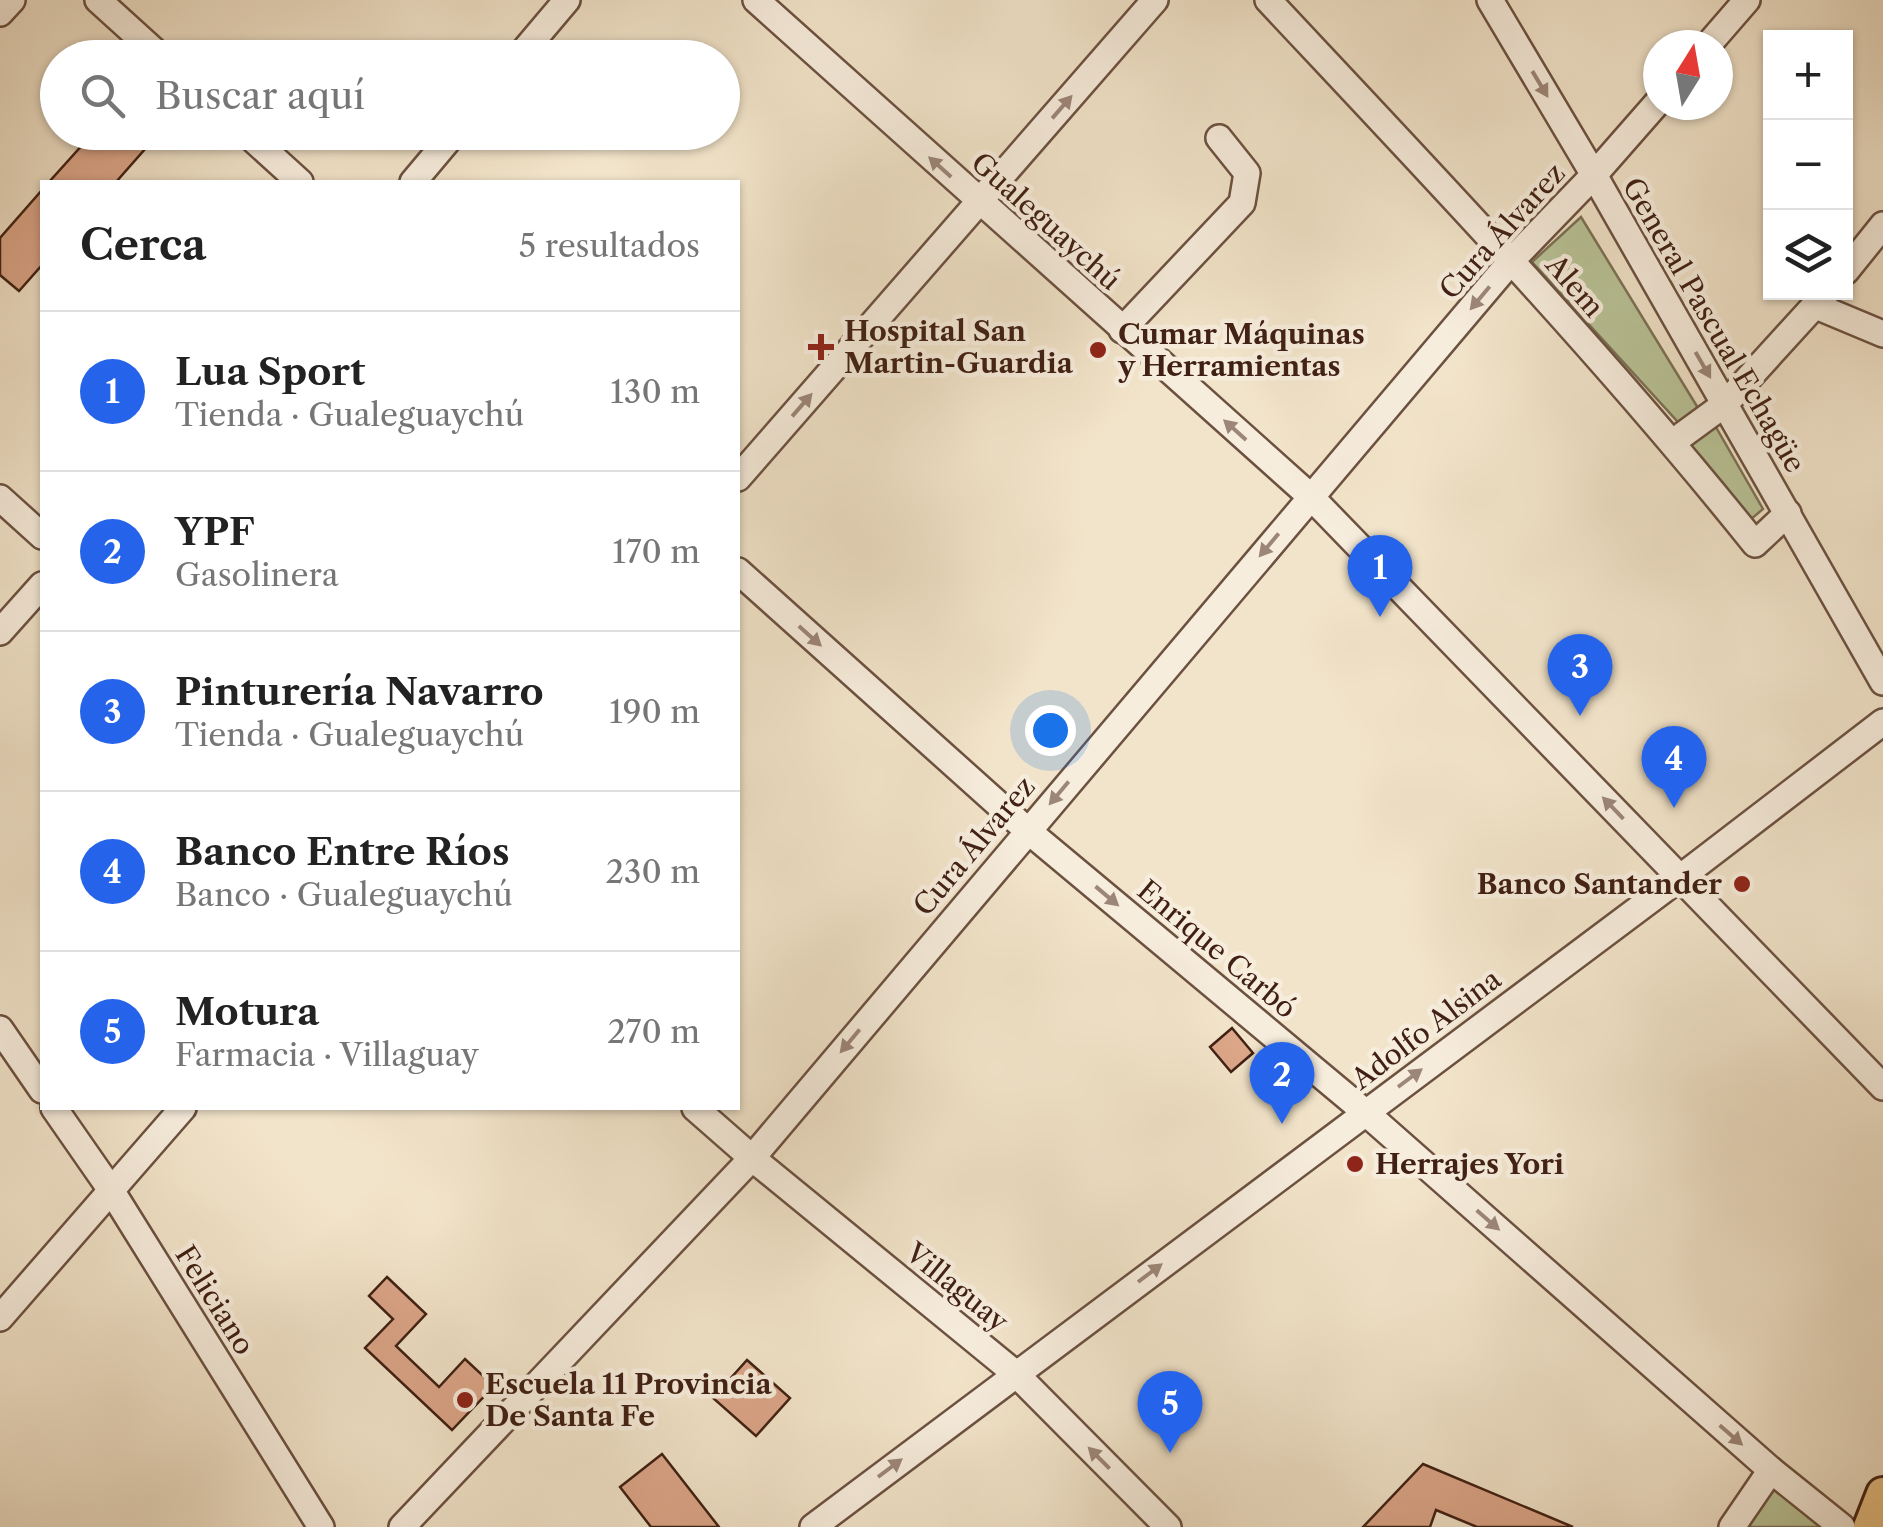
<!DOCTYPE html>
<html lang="es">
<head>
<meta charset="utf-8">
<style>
  body { margin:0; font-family:"Libre Caslon Text",serif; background:#f6f6f6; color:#222 }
  .controls { position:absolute; right:30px; top:30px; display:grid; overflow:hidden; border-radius:0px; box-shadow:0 2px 8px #0004 }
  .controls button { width:90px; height:90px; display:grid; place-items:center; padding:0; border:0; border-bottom:2px solid #e0e0e0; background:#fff; color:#222; font:50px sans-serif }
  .compass { position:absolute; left:1643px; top:30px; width:90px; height:90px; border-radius:50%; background:#fff; box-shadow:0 2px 8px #0004; rotate:11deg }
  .you { position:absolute; left:1050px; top:730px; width:35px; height:35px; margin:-25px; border:8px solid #fff; border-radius:50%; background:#1a73e8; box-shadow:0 0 0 15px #1a73e833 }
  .badge { display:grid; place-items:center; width:65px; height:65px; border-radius:50%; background:#2563eb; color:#fff; font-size:32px; font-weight:700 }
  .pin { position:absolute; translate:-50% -82px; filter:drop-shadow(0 2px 5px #0008) }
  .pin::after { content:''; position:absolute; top:52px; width:35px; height:30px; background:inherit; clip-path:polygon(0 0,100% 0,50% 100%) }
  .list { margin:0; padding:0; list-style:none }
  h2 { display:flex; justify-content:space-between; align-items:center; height:130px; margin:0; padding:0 40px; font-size:42px }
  h2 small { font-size:32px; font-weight:400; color:#767676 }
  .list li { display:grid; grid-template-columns:65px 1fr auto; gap:30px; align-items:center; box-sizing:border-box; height:160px; padding:0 40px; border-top:2px solid #e0e0e0 }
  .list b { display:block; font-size:38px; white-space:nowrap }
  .list p { margin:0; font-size:32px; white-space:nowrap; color:#767676 }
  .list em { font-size:32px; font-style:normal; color:#767676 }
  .icon { flex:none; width:55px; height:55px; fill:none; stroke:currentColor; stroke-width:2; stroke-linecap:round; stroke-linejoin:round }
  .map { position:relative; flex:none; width:1883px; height:1527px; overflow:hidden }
  .search { position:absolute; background:#fff; box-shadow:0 2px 8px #0004; left:40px; top:40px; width:700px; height:110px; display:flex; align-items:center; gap:25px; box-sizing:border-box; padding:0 35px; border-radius:55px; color:#767676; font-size:38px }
  .panel { position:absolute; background:#fff; box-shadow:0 2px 8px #0004; left:40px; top:180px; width:700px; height:930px; border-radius:0px }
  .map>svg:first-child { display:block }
  .green { fill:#b9c498; stroke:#7c7256; stroke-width:2.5 }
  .building { fill:#dca689; stroke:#402013; stroke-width:2.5 }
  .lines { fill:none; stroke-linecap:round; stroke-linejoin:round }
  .minor-casing { stroke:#6c5141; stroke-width:30 }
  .major-casing { stroke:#402013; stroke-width:38 }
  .minor { stroke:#f7eddd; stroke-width:25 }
  .major { stroke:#e9c285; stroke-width:32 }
  .oneway { fill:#9c8678 }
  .poi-dot { fill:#8f2418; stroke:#f7eddd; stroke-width:4 }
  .labels { text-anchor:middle; stroke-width:9; stroke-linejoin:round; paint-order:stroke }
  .street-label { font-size:28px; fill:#402013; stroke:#f7eddd }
  .poi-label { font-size:28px; font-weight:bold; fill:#402013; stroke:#f7eddd; text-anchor:start }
</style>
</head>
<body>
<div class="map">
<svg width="1883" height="1527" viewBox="0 0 1883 1527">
  <rect width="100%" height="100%" fill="#f2e4ca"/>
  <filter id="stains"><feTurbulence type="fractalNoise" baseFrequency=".002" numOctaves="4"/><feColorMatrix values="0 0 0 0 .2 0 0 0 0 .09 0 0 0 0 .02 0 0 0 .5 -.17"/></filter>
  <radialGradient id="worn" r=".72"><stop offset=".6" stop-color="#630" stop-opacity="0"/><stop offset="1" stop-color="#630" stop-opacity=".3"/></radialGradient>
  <g class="green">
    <polygon points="1581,217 1698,408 1678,422 1532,262"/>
    <polygon points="1713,422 1763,509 1744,525 1684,454"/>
    <polygon points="1771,1470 1842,1527 1732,1527"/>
  </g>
  <g class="building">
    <polygon points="94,132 160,132 116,182 49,182"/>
    <polygon points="42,190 42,265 19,291 0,275 0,238"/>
    <polygon points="1232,1028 1253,1053 1231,1072 1210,1047"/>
    <polygon points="387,1277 426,1314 396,1346 439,1387 465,1359 494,1386 452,1430 365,1348 393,1319 369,1296"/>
    <polygon points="747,1360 790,1398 756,1436 713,1398"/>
    <polygon points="662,1454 719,1527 651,1527 620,1487"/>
    <polygon points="1423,1464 1573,1527 1477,1527 1436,1510 1430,1527 1363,1527"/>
  </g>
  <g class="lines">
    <defs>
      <g id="minor">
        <polyline points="98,0 162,58"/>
        <polyline points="756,0 1311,497 1883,1087"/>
        <path d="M1268,0C1435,178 1603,354 1755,544L1788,513"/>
        <polyline points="1490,0 1594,175 1883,682"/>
        <polyline points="0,13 12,0"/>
        <polyline points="1708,45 1747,0"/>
        <polyline points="518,58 567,0"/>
        <polyline points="245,132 300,182"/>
        <polyline points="413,182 455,132"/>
        <polyline points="1846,271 1883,225"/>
        <polyline points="1816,306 1883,334"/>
        <polyline points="1122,330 1242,203 1247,173 1219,138"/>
        <polyline points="1673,442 1725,404 1827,292"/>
        <polyline points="738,478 1155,0"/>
        <polyline points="0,498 42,536"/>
        <polyline points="738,571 1027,830 1365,1112 1771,1470 1842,1527"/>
        <polyline points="0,632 42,585"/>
        <polyline points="0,1029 42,1090"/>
        <polyline points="54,1108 111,1190 321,1527"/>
        <polyline points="695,1108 752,1158 1016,1374 1168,1527"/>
        <polyline points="0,1318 183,1108"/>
        <polyline points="402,1527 752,1158 1512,260 1594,175 1658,102"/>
        <polyline points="813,1527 1681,877 1883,722"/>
        <polyline points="1732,1527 1771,1470"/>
      </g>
      <polyline id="major" points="1870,1527 1883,1494"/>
    </defs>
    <use href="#minor" class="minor-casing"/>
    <use href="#major" class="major-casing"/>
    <use href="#minor" class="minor"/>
    <use href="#major" class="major"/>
  </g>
  <defs><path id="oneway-solid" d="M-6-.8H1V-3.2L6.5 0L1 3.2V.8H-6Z" transform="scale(2.5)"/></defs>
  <g class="oneway">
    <use href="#oneway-solid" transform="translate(1540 84) rotate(59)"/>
    <use href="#oneway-solid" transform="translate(1062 107) rotate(-49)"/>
    <use href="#oneway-solid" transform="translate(940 167) rotate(-138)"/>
    <use href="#oneway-solid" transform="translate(1480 298) rotate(130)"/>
    <use href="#oneway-solid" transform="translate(1703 365) rotate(60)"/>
    <use href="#oneway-solid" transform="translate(802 405) rotate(-49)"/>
    <use href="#oneway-solid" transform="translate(1235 430) rotate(-138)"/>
    <use href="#oneway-solid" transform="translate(1269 545) rotate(130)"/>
    <use href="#oneway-solid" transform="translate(810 636) rotate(42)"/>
    <use href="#oneway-solid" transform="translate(1059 793) rotate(130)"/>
    <use href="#oneway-solid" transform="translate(1613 808) rotate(-134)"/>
    <use href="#oneway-solid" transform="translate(1107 896) rotate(40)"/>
    <use href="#oneway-solid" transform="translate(850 1041) rotate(130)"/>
    <use href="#oneway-solid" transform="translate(1410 1078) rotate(-37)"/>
    <use href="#oneway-solid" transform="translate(1488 1220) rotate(41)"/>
    <use href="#oneway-solid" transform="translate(1150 1273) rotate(-37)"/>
    <use href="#oneway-solid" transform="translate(1731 1435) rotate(41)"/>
    <use href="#oneway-solid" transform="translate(1099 1458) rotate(-135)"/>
    <use href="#oneway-solid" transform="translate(890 1468) rotate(-37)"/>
  </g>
  <g class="poi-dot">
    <path d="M816 332h10v10h10v10h-10v10h-10v-10h-10v-10h10z"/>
    <circle cx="1098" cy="350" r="10"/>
    <circle cx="1742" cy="884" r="10"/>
    <circle cx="1355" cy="1164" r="10"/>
    <circle cx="465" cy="1400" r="10"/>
  </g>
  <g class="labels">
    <g class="street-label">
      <text transform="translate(1046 221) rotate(42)" y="10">Gualeguaychú</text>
      <text transform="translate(1502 231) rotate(-48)" y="10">Cura Álvarez</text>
      <text transform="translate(1575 286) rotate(49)" y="10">Alem</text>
      <text transform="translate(1714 325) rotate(60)" y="10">General Pascual Echagüe</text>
      <text transform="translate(974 846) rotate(-50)" y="10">Cura Álvarez</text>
      <text transform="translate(1217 949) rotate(40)" y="10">Enrique Carbó</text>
      <text transform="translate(1426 1029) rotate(-37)" y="10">Adolfo Alsina</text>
      <text transform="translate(957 1287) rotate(39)" y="10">Villaguay</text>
      <text transform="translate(215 1300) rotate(58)" y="10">Feliciano</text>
    </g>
    <g class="poi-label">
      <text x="844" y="341">Hospital San<tspan x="844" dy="32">Martin-Guardia</tspan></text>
      <text x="1118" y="344">Cumar Máquinas<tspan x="1118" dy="32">y Herramientas</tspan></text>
      <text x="1722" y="894" text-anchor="end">Banco Santander</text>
      <text x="1375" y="1174">Herrajes Yori</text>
      <text x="485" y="1394">Escuela 11 Provincia<tspan x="485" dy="32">De Santa Fe</tspan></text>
    </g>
  </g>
  <rect width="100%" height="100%" filter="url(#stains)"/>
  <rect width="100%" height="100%" fill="url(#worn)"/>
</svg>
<div class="controls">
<button>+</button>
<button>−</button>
<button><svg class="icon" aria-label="layers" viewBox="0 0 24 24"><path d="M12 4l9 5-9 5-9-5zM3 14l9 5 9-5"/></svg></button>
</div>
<svg class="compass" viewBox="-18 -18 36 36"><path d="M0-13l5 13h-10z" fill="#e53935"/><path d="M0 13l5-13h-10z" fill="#767676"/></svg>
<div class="you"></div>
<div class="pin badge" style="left:1380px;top:617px">1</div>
<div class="pin badge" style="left:1282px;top:1124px">2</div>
<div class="pin badge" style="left:1580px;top:716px">3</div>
<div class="pin badge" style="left:1674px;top:808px">4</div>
<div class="pin badge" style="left:1170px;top:1453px">5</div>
<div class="search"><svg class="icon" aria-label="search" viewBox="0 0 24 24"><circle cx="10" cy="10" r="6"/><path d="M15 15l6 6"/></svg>Buscar aquí</div>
<section class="panel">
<h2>Cerca<small>5 resultados</small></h2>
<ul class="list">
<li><span class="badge">1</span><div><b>Lua Sport</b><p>Tienda · Gualeguaychú</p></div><em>130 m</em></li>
<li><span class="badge">2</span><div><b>YPF</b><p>Gasolinera</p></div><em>170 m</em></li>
<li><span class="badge">3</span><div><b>Pinturería Navarro</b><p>Tienda · Gualeguaychú</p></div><em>190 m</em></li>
<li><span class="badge">4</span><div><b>Banco Entre Ríos</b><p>Banco · Gualeguaychú</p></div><em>230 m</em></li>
<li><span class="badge">5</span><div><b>Motura</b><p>Farmacia · Villaguay</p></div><em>270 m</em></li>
</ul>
</section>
</div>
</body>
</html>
